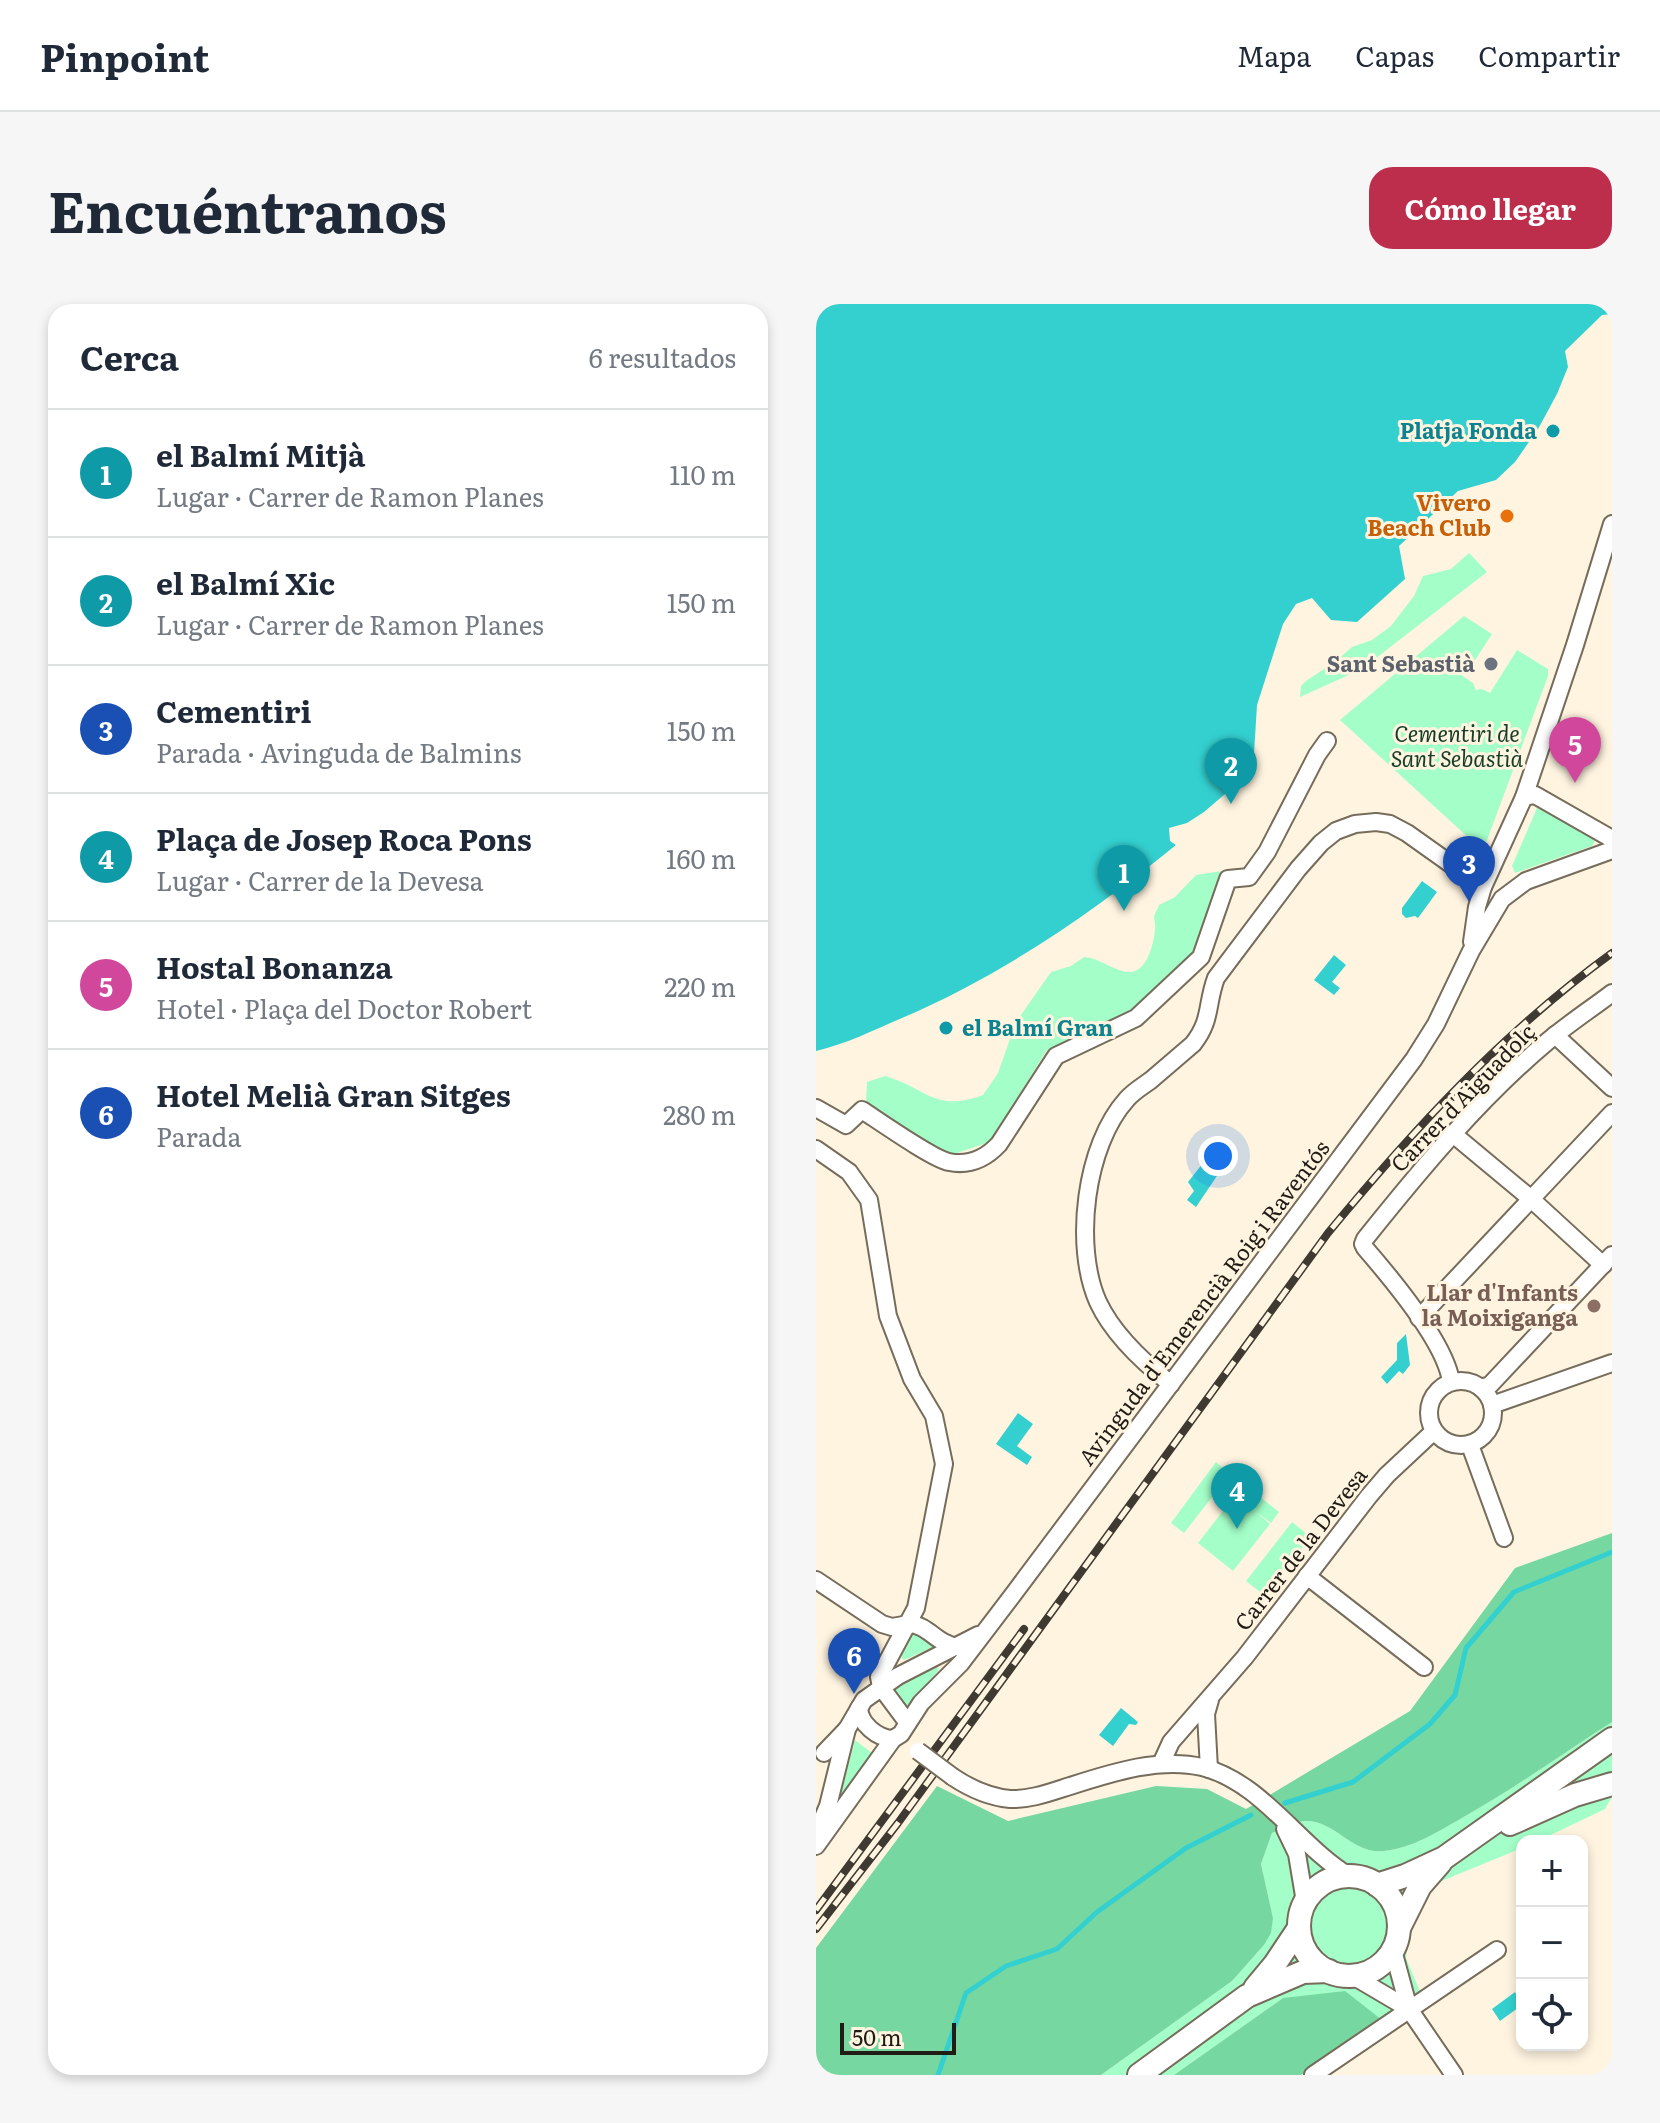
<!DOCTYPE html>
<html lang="es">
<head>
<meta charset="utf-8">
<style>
  body { margin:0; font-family:Literata,serif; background:#f6f6f7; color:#1f2937 }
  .controls { position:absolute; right:24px; bottom:24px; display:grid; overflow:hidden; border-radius:16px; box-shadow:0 4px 12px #0003 }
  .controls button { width:72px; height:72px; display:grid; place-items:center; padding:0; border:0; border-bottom:2px solid #e0e1e3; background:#fff; color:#1f2937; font:40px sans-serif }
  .scale { position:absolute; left:24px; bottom:20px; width:116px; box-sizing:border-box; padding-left:8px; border:4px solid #201c16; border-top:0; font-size:22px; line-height:28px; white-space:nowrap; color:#201c16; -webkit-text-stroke:6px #fff4e0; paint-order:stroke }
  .you { position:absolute; left:402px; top:852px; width:28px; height:28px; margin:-20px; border:6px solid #fff; border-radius:50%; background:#1a73e8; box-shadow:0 0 0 12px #1a73e833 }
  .badge { display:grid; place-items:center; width:52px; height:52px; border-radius:50%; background:#bd2d4c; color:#fff; font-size:26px; font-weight:700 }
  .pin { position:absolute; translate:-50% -66px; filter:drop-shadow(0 2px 4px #0008) }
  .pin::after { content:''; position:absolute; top:42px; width:28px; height:24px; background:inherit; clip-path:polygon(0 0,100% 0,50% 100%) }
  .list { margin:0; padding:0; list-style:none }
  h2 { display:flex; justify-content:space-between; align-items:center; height:104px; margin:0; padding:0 32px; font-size:34px }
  h2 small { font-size:26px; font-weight:400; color:#747a83 }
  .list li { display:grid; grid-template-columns:52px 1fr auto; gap:24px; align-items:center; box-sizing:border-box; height:128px; padding:0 32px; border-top:2px solid #e0e1e3 }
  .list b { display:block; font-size:30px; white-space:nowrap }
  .list p { margin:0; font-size:26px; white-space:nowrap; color:#747a83 }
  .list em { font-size:26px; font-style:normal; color:#747a83 }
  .icon { flex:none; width:44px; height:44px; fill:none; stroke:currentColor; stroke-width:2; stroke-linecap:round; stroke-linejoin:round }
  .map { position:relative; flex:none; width:796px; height:1771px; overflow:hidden; border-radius:24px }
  header { display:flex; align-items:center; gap:48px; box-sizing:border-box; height:112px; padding:0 40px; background:#fff; border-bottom:2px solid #e0e1e3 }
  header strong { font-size:38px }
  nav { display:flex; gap:44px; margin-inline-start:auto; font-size:28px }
  .intro { display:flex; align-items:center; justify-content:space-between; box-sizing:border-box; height:192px; padding:0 48px }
  h1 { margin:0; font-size:56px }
  .button { padding:20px 36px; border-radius:24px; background:#bd2d4c; color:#fff; font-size:28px; font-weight:700 }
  main { display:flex; gap:48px; padding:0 48px }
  aside { flex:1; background:#fff; border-radius:24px; box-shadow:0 4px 12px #0003 }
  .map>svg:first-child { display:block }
  .green { fill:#a3fec8 }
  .forest { fill:#76d8a0 }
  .water { fill:#34d0d0 }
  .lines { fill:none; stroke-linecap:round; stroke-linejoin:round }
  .stream { stroke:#34d0d0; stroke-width:5 }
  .minor-casing { stroke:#766c5b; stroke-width:20 }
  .major-casing { stroke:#766c5b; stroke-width:26 }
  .minor { stroke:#fff; stroke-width:16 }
  .major { stroke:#fff; stroke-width:22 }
  .rail-casing { stroke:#3e3931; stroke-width:8 }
  .rail { stroke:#fff4e0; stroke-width:5; stroke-dasharray:15; stroke-linecap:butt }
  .minor-bridge-casing { stroke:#766c5b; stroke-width:20; stroke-linecap:butt }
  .minor-bridge { stroke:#fff; stroke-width:16 }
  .culture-dot { fill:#0f9aa8; stroke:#fff4e0; stroke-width:3 }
  .food-dot { fill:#e8710a; stroke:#fff4e0; stroke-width:3 }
  .worship-dot { fill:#6b7280; stroke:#fff4e0; stroke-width:3 }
  .education-dot { fill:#8d6e63; stroke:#fff4e0; stroke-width:3 }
  .labels { text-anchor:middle; stroke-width:6; stroke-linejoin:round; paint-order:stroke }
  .culture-label { font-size:22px; font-weight:bold; fill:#0d838f; stroke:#fff4e0; text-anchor:end }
  .food-label { font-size:22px; font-weight:bold; fill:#c56008; stroke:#fff4e0; text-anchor:end }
  .worship-label { font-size:22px; font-weight:bold; fill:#5b616d; stroke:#fff4e0; text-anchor:end }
  .park-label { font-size:22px; font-style:italic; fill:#143e27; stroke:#fff4e0 }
  .street-label { font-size:22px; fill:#201c16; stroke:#fff4e0 }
  .education-label { font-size:22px; font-weight:bold; fill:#785e54; stroke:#fff4e0; text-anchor:end }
</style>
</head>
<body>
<header>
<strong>Pinpoint</strong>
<nav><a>Mapa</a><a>Capas</a><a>Compartir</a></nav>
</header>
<div class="intro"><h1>Encuéntranos</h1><a class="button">Cómo llegar</a></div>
<main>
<aside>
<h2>Cerca<small>6 resultados</small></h2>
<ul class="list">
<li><span class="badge" style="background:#0f9aa8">1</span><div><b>el Balmí Mitjà</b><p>Lugar · Carrer de Ramon Planes</p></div><em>110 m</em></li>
<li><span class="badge" style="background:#0f9aa8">2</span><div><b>el Balmí Xic</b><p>Lugar · Carrer de Ramon Planes</p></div><em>150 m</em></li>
<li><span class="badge" style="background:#1a4fb4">3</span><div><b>Cementiri</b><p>Parada · Avinguda de Balmins</p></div><em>150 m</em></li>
<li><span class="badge" style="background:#0f9aa8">4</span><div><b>Plaça de Josep Roca Pons</b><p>Lugar · Carrer de la Devesa</p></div><em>160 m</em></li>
<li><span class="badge" style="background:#d1479c">5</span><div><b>Hostal Bonanza</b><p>Hotel · Plaça del Doctor Robert</p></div><em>220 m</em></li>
<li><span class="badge" style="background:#1a4fb4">6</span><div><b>Hotel Melià Gran Sitges</b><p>Parada</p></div><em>280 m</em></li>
</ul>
</aside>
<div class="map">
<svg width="796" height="1771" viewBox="0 0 796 1771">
  <rect width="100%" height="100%" fill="#fff4e0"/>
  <g class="green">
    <polygon points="653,249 671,268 546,365 484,393 485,382 490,377 520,357 536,343 556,336 575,322 598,292 607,272 635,265"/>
    <polygon points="648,312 676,330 654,364 651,363 645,371 657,379 660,386 666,385 674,389 701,346 732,365 732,372 667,547 524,416"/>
    <polygon points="728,502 777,532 779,537 776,542 699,569 696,562 721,504"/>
    <path d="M412,566L381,652L317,708L231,746L174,838L132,852L50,800L51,778L69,772C111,784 118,809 167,791L182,769L200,718L235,668L255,662L268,653C283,654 295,665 310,668C330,672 338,640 339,625C340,621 338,617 338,613C339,608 342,605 343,601L359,593L380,571Z"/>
    <polygon points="400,1158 414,1170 368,1229 355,1219"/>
    <polygon points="428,1180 463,1208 455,1219 440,1208 454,1220 417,1267 382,1239"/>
    <polygon points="476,1218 495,1233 449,1292 430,1277"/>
    <polygon points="98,1328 103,1328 117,1343 88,1356 85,1353"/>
    <polygon points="117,1362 123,1364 122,1367 92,1401 89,1401 77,1385 78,1380"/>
    <path d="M796,1418V1493L789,1505L722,1537H706V1544L616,1581L593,1627L590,1654L605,1690L566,1716L467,1694L358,1771H285L416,1677L448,1641L457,1614L445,1560L456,1529C466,1525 479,1517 490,1517C520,1517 537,1551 568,1547C597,1544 621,1528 646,1514C698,1485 746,1450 796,1418Z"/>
    <polygon points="39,1436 56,1449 15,1509 29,1474"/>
  </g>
  <g class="forest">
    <path d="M796,1229V1418C746,1450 698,1485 646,1514C621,1528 597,1544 568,1547C537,1551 520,1517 490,1517C480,1517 466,1525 456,1529L445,1560L457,1614L455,1629L448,1641L416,1677L285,1771H0V1644L121,1482L192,1517L340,1482L391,1485L430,1505L594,1407L699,1264Z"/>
    <polygon points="529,1687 566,1716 485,1771 358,1771 467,1694"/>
  </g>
  <g class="water">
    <path d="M0,0H796V10L786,11L749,47L752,63L741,90L722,125L699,158L680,176L642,187L583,242L589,275L541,318L515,316L496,294L480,300L467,320L441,401L437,466L388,508L371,519L353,524L354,537L360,541C275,610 186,671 86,714C58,726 30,740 0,747Z"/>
    <polygon points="606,577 621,588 602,614 599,612 590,614 586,610 586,604"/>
    <polygon points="518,651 530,661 516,678 524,684 518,691 498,676"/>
    <polygon points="395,849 409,860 380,903 371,896 378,887 372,878"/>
    <polygon points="590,1030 594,1061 587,1070 583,1067 571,1080 565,1073 581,1056 581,1039"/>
    <polygon points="202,1109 217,1120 201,1142 216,1153 211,1161 180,1140"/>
    <polygon points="305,1404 322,1418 320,1421 313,1420 297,1442 283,1431"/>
    <polygon points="699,1688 706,1701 684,1717 676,1705"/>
  </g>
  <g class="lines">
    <g class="stream">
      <polyline points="469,1499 537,1478 614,1420 639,1391 650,1344 698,1288 796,1248"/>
      <polyline points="122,1771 150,1689 190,1662 241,1645 281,1608 370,1544 435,1511"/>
    </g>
    <defs>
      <g id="minor">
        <polyline points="708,493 719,491 796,535"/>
        <polyline points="656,638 661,603 667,583 708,493 759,341 796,220"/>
        <polyline points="739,731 796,784"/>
        <path d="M0,804L30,821L46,806C63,817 117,855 133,858C153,862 170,854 183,840L240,752L320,714L385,653L412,575L433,573L451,548L501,451L511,437"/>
        <polyline points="637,830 714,894 787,961"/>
        <polyline points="0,845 33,868 53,896 72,1012 96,1075 118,1112 128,1160 100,1304 63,1373 65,1383 91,1418"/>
        <polyline points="603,1014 796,809"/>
        <circle cx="645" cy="1109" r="32"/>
        <path d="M635,1078C630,1039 575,974 549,944L547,940L549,935C605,865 664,794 732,737C752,720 775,705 796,689"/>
        <path d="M355,1080C328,1059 297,1030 282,998C257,942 269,841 311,795C318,787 327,782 335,776C349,764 363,752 377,740C396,716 390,701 400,674L482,565L505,539L520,527L539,520L560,518L574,520L591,529L667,583"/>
        <polyline points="665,1084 674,1081 796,951"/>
        <polyline points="676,1101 796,1059"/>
        <polyline points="654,1141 688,1234"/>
        <polyline points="491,1272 608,1363"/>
        <polyline points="0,1276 66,1320 76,1323 93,1320"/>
        <path d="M93,1320C113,1321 120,1340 142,1343"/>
        <path d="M43,1404C44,1420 61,1434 77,1435"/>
        <polyline points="8,1449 31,1425"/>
        <polyline points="345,1460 355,1438 429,1353 553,1192 571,1171 617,1128"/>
        <polyline points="393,1465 390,1410 394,1396"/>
        <path d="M137,1473C155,1485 173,1493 194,1495C214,1496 235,1488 254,1482C295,1469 343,1453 386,1463C446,1478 482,1541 533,1572"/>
        <polyline points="469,1525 481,1550 489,1598"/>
        <polyline points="0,1530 12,1502 31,1425 48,1396 82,1372 162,1331"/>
        <polyline points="0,1542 77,1435 85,1430 105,1399 145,1359 199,1288 598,755 620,720 655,647 686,595 710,577 796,546"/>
        <polyline points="577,1646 593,1705 638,1771"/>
        <polyline points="537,1672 593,1705"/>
        <polyline points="497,1771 681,1646"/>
      </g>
      <g id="major">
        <polyline points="694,1520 759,1491 796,1480"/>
        <circle cx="533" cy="1622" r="50"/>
        <polyline points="561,1581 589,1572 628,1554 796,1435"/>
        <polyline points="584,1622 604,1582 624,1559"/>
        <polyline points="439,1684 459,1660 483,1624"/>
        <polyline points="323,1771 431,1692 487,1668 513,1667"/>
      </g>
    </defs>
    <use href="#minor" class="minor-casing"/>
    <use href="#major" class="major-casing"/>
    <use href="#minor" class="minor"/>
    <use href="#major" class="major"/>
    <defs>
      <g id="rail">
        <polyline points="0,1606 208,1325"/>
        <path d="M0,1625L82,1519L512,929C597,826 687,728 796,649"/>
      </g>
    </defs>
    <use href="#rail" class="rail-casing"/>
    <use href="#rail" class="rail"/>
    <defs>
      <polyline id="minor-bridge" points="102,1447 137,1473"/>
    </defs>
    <use href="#minor-bridge" class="minor-bridge-casing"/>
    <use href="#minor-bridge" class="minor-bridge"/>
  </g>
  <g class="culture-dot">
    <circle cx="737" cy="127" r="8"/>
    <circle cx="130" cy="724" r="8"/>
  </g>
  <circle class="food-dot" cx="691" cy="212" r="8"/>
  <circle class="worship-dot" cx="675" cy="360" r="8"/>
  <circle class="education-dot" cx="778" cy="1002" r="8"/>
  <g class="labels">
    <g class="culture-label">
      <text x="721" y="135">Platja Fonda</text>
      <text x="146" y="732" text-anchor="start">el Balmí Gran</text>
    </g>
    <g class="food-label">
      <text x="675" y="207">Vivero<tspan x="675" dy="25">Beach Club</tspan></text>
    </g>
    <g class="worship-label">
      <text x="659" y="368">Sant Sebastià</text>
    </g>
    <g class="park-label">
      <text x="641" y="438">Cementiri de<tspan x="641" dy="25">Sant Sebastià</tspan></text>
    </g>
    <g class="street-label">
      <text transform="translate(647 794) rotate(-46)" y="8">Carrer d'Aiguadolç</text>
      <text transform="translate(388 999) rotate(-53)" y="8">Avinguda d'Emerencià Roig i Raventós</text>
      <text transform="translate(485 1245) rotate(-52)" y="8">Carrer de la Devesa</text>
    </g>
    <g class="education-label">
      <text x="762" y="997">Llar d'Infants<tspan x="762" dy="25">la Moixiganga</tspan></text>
    </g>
  </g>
</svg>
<div class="controls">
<button>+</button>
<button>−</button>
<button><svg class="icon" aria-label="locate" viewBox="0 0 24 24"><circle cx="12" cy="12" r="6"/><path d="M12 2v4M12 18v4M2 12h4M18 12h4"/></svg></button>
</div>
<div class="scale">50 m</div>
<div class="you"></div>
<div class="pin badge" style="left:308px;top:607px;background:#0f9aa8">1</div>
<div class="pin badge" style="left:415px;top:500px;background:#0f9aa8">2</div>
<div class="pin badge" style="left:653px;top:598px;background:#1a4fb4">3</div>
<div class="pin badge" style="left:421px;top:1225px;background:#0f9aa8">4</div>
<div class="pin badge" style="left:759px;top:479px;background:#d1479c">5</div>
<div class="pin badge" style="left:38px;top:1390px;background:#1a4fb4">6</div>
</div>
</main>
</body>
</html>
